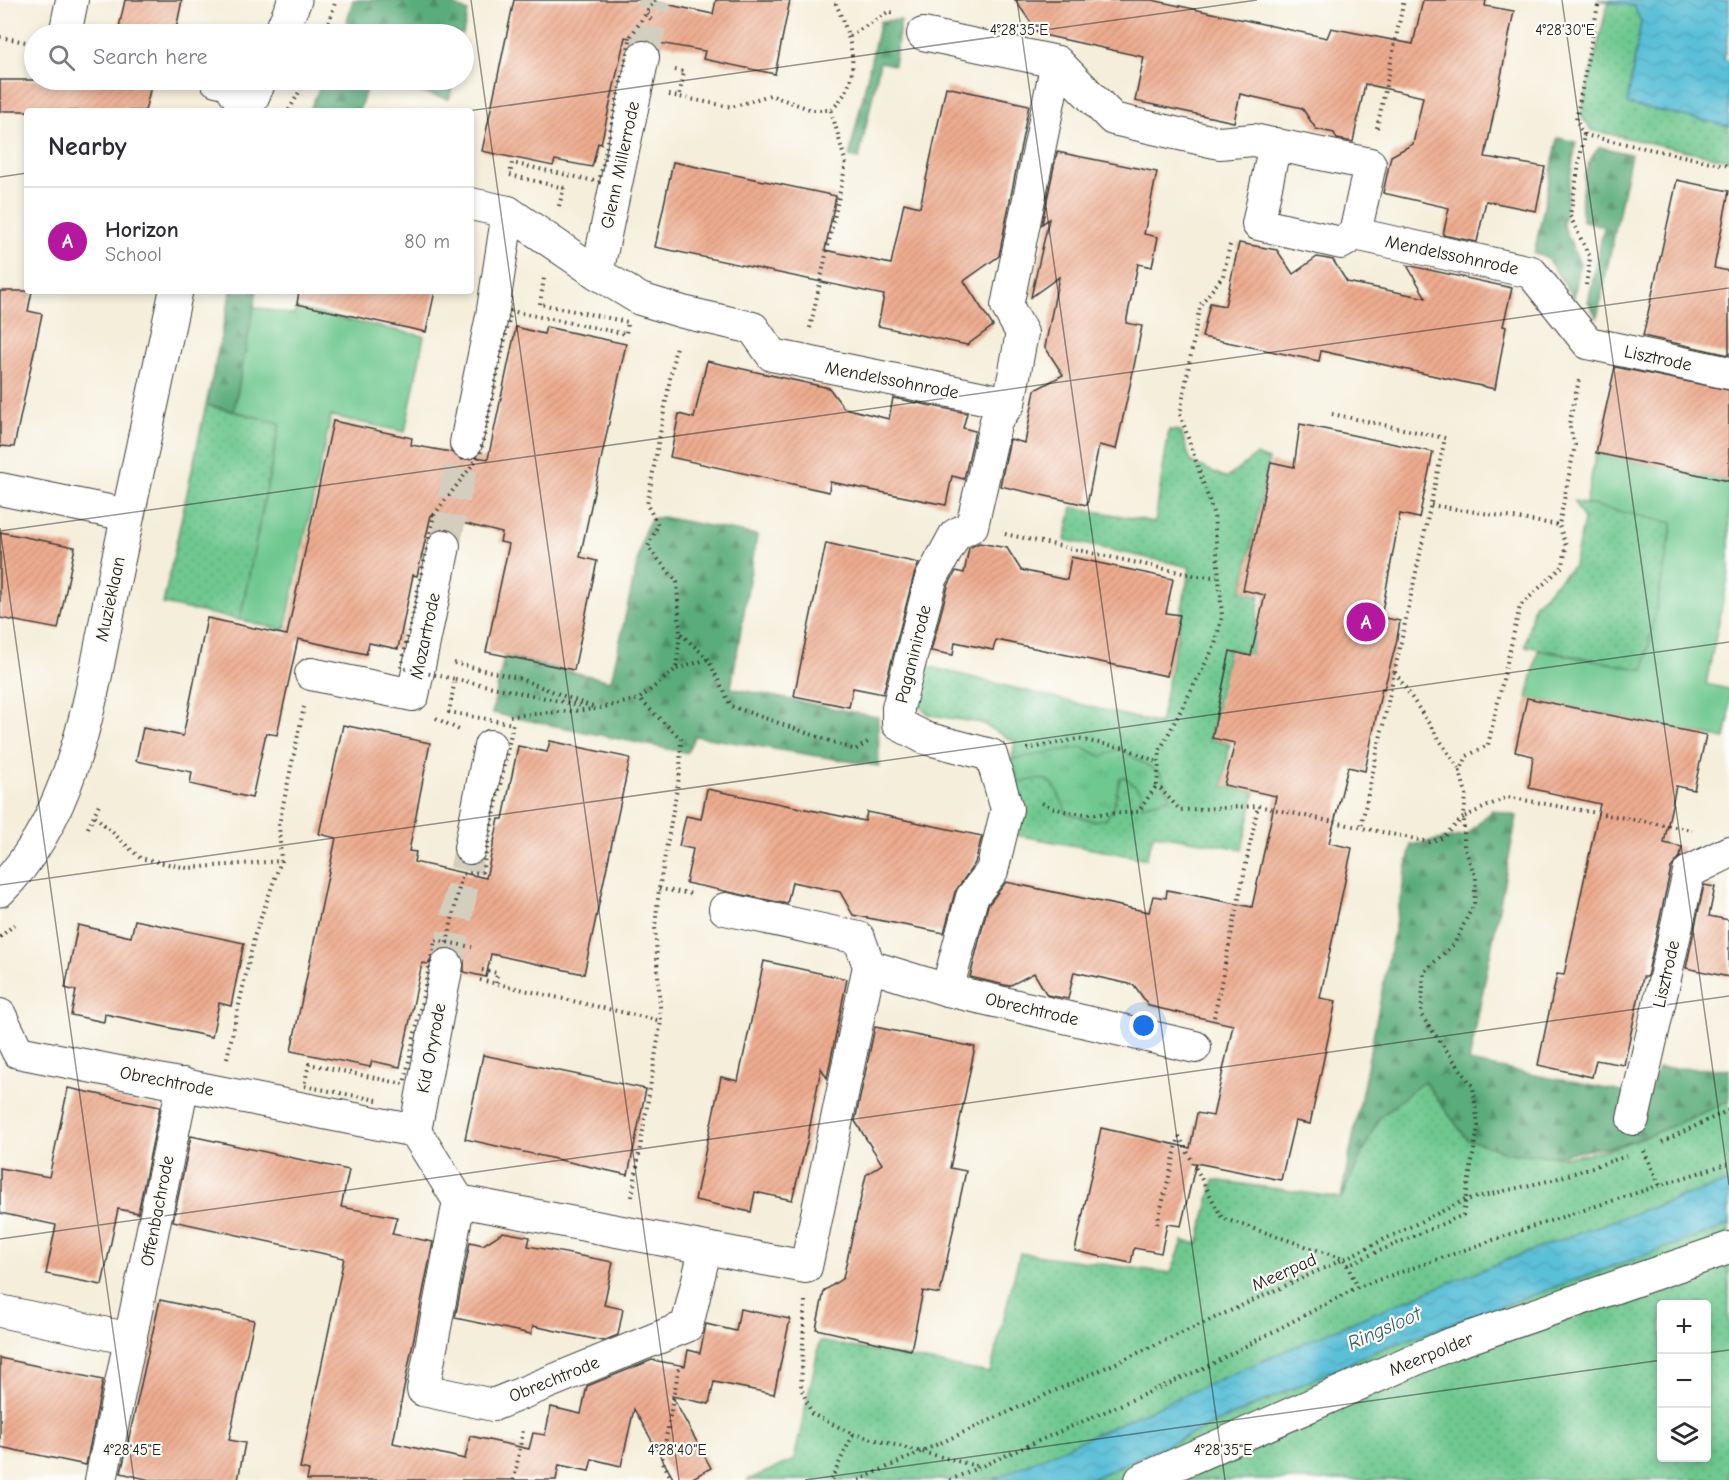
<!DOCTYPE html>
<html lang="en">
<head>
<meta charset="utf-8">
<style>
  body { margin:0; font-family:"Comic Neue",sans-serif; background:#f2f2f3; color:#2b2b33 }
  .controls { position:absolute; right:18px; bottom:18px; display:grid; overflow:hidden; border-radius:6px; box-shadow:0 3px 9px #0003 }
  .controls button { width:54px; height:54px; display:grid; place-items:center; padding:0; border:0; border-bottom:2px solid #e1e1e2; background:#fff; color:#2b2b33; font:30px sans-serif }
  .you { position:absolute; left:1144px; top:1026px; width:21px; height:21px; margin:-15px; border:4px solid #fff; border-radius:50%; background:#1a73e8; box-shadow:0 0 0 9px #1a73e833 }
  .badge { display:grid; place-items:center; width:39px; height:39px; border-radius:50%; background:#b5179e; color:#fff; font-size:20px; font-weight:700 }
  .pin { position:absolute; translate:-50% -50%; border:3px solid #fff; box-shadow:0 2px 6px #0006 }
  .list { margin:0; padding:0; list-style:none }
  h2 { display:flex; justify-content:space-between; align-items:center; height:78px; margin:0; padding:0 24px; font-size:26px }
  h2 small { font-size:20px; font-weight:400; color:#7c7c81 }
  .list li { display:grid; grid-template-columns:39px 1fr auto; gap:18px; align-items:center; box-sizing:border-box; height:108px; padding:0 24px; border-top:2px solid #e1e1e2 }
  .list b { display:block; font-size:22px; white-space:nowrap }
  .list p { margin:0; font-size:20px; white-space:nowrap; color:#7c7c81 }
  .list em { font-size:20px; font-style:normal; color:#7c7c81 }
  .icon { flex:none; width:33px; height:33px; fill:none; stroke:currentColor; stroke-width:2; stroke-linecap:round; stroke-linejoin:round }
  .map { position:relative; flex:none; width:1729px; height:1480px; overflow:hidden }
  .search { position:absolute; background:#fff; box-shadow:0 3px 9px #0003; left:24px; top:24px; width:450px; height:66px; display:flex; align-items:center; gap:15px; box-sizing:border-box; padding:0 21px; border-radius:33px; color:#7c7c81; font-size:22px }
  .panel { position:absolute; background:#fff; box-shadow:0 3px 9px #0003; left:24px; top:108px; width:450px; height:186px; border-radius:6px }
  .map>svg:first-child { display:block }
  .grass { fill:url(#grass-dots); stroke:#457256; stroke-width:1.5; fill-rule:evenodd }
  .forest { fill:url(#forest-firs); stroke:#3b644b; stroke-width:1.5 }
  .park { fill:url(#park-tufts); stroke:#457256; stroke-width:1.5 }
  .garden { fill:#6ec88f; stroke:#457256; stroke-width:1.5 }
  .water { fill:url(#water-waves); stroke:#3b6e7a; stroke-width:1.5 }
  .building { fill:url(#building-hatch) }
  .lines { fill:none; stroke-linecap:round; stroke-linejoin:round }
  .street-tunnel { stroke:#d4cebe; stroke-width:32; stroke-dasharray:32 16; stroke-linecap:butt }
  .street-casing { stroke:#3c3c38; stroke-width:34 }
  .secondary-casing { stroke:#3c3c38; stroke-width:35 }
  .path { stroke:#3c3c38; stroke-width:4; stroke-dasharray:1.5 4.5; stroke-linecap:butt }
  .street { stroke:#fff; stroke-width:32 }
  .secondary { stroke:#fff; stroke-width:33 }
  .path-bridge { stroke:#3c3c38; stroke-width:4; stroke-dasharray:1.5 4.5; stroke-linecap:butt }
  .ticks { fill:none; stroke:#1c1c1c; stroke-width:1.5; stroke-opacity:0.45 }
  .labels { text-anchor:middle; stroke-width:4.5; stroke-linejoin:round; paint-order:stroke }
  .street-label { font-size:18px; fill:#1c1c1c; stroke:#fdfcf7 }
  .water-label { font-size:20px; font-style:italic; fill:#355e67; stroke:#fdfcf7 }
  .ticks-label { font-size:15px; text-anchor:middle; fill:#1c1c1c; stroke:#fdfcf7; stroke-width:4.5; stroke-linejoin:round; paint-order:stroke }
</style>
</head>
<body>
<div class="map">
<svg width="1729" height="1480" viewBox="0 0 1729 1480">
  <defs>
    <pattern id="grass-dots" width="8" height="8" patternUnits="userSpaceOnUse" patternTransform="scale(1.5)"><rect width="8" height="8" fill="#6ec88f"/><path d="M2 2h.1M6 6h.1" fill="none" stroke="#5fab7b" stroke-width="1.8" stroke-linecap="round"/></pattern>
    <pattern id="forest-firs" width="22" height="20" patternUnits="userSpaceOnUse" patternTransform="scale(1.5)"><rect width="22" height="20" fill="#5aac7a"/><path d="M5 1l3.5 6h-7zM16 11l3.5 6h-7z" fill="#4a8b63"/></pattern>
    <pattern id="park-tufts" width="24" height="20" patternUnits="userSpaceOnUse" patternTransform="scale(1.5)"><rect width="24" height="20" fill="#6ec88f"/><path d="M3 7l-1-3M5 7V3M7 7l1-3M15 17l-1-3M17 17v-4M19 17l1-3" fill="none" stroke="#5fab7b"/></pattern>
    <pattern id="water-waves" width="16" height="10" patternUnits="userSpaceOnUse" patternTransform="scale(1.5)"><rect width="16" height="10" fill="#5ac0d8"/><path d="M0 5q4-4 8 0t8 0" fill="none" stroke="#4ea4b9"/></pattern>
    <pattern id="building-hatch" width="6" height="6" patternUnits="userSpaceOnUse" patternTransform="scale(1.5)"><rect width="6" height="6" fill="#edac8f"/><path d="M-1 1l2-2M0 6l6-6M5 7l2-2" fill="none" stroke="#cb937b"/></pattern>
  </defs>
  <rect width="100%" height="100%" fill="#fdfcf7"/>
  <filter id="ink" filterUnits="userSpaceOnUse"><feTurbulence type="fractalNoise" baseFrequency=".0167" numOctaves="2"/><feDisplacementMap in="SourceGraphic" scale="12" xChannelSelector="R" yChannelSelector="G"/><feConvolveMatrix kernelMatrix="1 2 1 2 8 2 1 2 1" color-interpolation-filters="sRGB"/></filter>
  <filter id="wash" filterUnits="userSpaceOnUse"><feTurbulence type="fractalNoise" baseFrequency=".008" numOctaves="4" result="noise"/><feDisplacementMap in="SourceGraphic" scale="24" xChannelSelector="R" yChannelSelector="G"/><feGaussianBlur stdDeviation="1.35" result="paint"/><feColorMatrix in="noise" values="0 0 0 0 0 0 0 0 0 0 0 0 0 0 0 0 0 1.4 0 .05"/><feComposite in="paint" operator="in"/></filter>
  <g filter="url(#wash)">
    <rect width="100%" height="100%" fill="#f4eeda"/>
    <g class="grass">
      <polygon points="1608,2 1634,6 1641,22 1627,103 1729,126 1729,160 1591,130 1581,115"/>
      <polygon points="206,405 280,423 240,620 163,604"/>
      <polygon points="1169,430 1181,431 1191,462 1227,478 1256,455 1269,460 1242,591 1260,596 1251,654 1229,649 1210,739 1230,744 1223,786 1255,792 1242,849 1154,834 1146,859 1011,834 1010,769 1015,742 981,723 930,715 914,702 922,665 1160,724 1190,567 1065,540 1072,507 1155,522"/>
      <polygon points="1574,501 1673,523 1644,670 1525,646 1534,605 1574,565 1584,520"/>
      <path d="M1424,1081L1467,1139C1494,1145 1521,1153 1549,1156C1601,1162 1681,1122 1729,1101V1182L1665,1202L992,1480H747L794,1460L820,1341L990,1373L1020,1253L1171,1273L1183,1241L1198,1244L1214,1180L1341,1198L1379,1118Z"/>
      <path d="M1729,1225V1480H1089L1376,1351ZM1662,1304H1706V1458H1662Z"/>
    </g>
    <g class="forest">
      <polygon points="353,0 456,0 454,5 468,12 463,34 343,34"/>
      <polygon points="901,20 894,65 880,62 859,159 849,157 880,21"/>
      <polygon points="323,80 454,80 449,99 369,81 359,111 309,111"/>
      <polygon points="1558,138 1576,142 1563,224 1580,264 1574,298 1546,257 1534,254"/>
      <path d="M1600,147L1631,154L1597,318L1588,302L1604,226L1583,221C1579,199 1583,162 1600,147Z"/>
      <polygon points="231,291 257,291 234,411 206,405"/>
      <polygon points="662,517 757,535 731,688 878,717 879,766 695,736 687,753 492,713 504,656 611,681 644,532 651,519"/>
      <polygon points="1492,810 1517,816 1469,1062 1648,1097 1658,1068 1729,1069 1729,1101 1648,1136 1615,1146 1551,1156 1508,1153 1467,1139 1424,1081 1379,1118 1341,1198 1411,845 1467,835"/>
    </g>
    <path class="park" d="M1082,747L1102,757L1119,748L1161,774L1170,798L1142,805L1141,791L1125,777L1120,778L1113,809L1106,819L1092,821L1067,813C1051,780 1057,775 1018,782L1012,759Z"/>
    <g class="garden">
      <polygon points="254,307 294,315 296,309 424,336 405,432 331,416 285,630 240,620 280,423 234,411"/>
      <polygon points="1596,453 1729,481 1729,573 1706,684 1729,689 1729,717 1725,739 1527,698 1538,650 1644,670 1673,523 1586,504"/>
    </g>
    <g class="water">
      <polygon points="1597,0 1729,0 1729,31 1724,59 1729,61 1729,126 1627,104 1641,22 1634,6"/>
      <path d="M1729,1182V1225L1376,1351L1089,1480H992C1234,1373 1477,1261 1729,1182Z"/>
    </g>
    <g id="blocks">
      <g class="building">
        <polygon points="125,0 182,0 175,34 154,34 119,27"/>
        <polygon points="514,0 646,0 713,14 716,0 790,0 775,74 703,59 705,51 625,37 601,144 598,143 592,167 555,160 553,166 482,151"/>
        <polygon points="1015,0 1152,0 1327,38 1331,28 1413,44 1423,0 1486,0 1485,6 1514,11 1485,157 1545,167 1536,211 1486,201 1477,242 1443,235 1449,208 1383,193 1391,156 1413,144 1423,97 1365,84 1353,142 1337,139 1334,133 1316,129 1302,108 1240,94 1234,122 1135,101 1144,57 1039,34"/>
        <polygon points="0,80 122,80 151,86 145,111 0,111"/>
        <polygon points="946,87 1029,105 999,256 964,281 993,326 967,345 878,326 884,295 655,247 673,162 836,196 825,250 891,264 904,203 920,207"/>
        <polygon points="1057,152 1157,172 1144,234 1158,237 1152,267 1138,264 1126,323 1142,326 1131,381 1116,449 1099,445 1087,505 1000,486 1010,439 1025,443 1035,390 1063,375 1045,347 1059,277 1031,297 1049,219 1042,224"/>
        <polygon points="1677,180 1729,191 1714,268 1729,271 1729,355 1643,336"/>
        <polygon points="1239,243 1277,250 1293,274 1317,257 1333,260 1347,282 1426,298 1407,265 1512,288 1503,326 1506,327 1495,389 1321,351 1319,361 1202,337 1210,303 1225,306"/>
        <polygon points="0,291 32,291 28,311 42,314 14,447 0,446"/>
        <polygon points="299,291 435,291 426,332 297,304"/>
        <polygon points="516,327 544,334 546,327 626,344 580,557 597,561 574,670 486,652 509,544 500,542 502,533 431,515 417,576 413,575 398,649 369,643 366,654 298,639 277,735 266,733 252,798 190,784 192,772 136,761 143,728 183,736 207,618 287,635 333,421 412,438 411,445 451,452 462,460 476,457 488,459"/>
        <polygon points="707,361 829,388 844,408 889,419 893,398 967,413 963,428 975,431 964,479 952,476 946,505 830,482 829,492 670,457 679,414 694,418"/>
        <polygon points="1615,367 1729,390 1729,481 1596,453"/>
        <polygon points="1300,424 1433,452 1419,518 1400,514 1381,617 1400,621 1396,644 1384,689 1382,688 1365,771 1348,767 1329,843 1352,848 1320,998 1336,1001 1310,1124 1295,1121 1281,1180 1196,1163 1181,1226 1167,1224 1161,1253 1134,1248 1131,1263 1075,1251 1101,1128 1190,1148 1197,1113 1213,1116 1233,1025 1149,1006 1134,985 1074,972 1068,999 1047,995 1034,973 1009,986 970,977 988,905 1006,882 1149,912 1153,896 1166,898 1167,890 1252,907 1276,796 1224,785 1235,743 1212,738 1230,651 1251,656 1265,595 1243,590 1271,462 1294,467"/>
        <polygon points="0,532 75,547 58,629 0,618"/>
        <polygon points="826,543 919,563 914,575 883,694 853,688 849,707 794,696"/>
        <polygon points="979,543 1007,548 1021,570 1067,580 1071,557 1173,579 1166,613 1180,615 1167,676 996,640 993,650 955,642 953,655 931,651 948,586 956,571 964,573 969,548"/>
        <polygon points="1527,698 1706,735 1694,790 1676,786 1664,843 1682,847 1680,857 1671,868 1647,977 1643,977 1624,1065 1596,1060 1592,1077 1538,1065 1557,974 1564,975 1600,804 1529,788 1533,756 1515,752"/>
        <polygon points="343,725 430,743 409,851 416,852 414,862 486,878 499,819 503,819 518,746 547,752 550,741 630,758 584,974 491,954 486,977 464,972 464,960 459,952 451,948 441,948 433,954 429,964 422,963 400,1067 372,1061 370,1067 291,1051 336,838 319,834"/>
        <polygon points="707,789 865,821 867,812 982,836 975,863 955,892 944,933 934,931 853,915 840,892 792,882 787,904 686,883 693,849 679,846 686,816 701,819"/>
        <polygon points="1704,885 1715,887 1709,916 1729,920 1729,977 1686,968"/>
        <polygon points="135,920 244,943 231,1006 219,1003 212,1037 105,1014 104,1022 71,1015 76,991 65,988 78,925 131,937"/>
        <polygon points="764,961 847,979 827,1078 821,1068 807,1142 792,1200 755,1192 751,1212 695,1200 721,1077 738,1081"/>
        <polygon points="875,1027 975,1047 950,1168 966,1171 954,1226 940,1294 923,1291 911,1350 816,1329 824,1291 843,1278 866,1175 882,1164 855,1121"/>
        <polygon points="483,1055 646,1089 628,1175 465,1139"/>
        <polygon points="68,1088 160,1107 138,1213 118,1209 102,1285 46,1274 56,1225 0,1213 0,1168 49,1177"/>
        <polygon points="191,1136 349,1170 341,1207 397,1217 392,1234 433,1242 393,1443 465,1459 470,1436 529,1449 533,1433 545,1435 551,1407 581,1414 587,1386 652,1360 685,1366 688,1350 700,1353 706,1324 736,1331 740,1309 790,1319 774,1394 714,1382 709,1404 672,1396 711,1468 689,1480 674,1480 634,1409 621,1466 592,1459 589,1471 559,1465 556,1480 307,1480 309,1470 300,1468 344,1258 173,1221"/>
        <polygon points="503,1232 530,1237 528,1246 613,1262 604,1305 623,1309 618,1335 603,1341 533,1326 531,1334 455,1318 470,1242 483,1245"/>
        <polygon points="160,1300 254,1320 229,1440 245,1443 238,1480 150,1480 121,1473"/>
        <polygon points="0,1358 103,1380 86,1465 0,1447"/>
      </g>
    </g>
  </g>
  <g filter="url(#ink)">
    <use href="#blocks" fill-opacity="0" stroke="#3c3c38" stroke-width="1.5"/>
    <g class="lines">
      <g class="street-tunnel">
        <polyline points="643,57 655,0"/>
        <polyline points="444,546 466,443"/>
        <polyline points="447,965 470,848"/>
      </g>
      <defs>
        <g id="street">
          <polyline points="65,34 72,0"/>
          <polyline points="923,34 1057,62 1113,119 1219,143 1253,140 1370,164 1355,234 1531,272 1588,343 1729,373"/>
          <polyline points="216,80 229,83 247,111"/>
          <polyline points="1275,144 1258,224 1341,243 1355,234"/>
          <polyline points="471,204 508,212 597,273 640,299 683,312 753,328 772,355 1009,403"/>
          <polyline points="597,273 643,57"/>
          <polyline points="466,443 492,316 508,212"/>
          <polyline points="0,489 128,515"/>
          <polyline points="311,674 413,695 444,546"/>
          <polyline points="470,848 490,746"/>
          <polyline points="869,966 947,990 1195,1047"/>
          <polyline points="947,990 972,897 992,871 1007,809 991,755 925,738 898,724 898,708 931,579 955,535 972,526 996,421 1009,403 1022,333 1007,306 1057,62"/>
          <polyline points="0,1015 18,1052 415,1131 459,1201 806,1267 869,966 859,938 725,909"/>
          <polyline points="1633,1119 1689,872 1729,852"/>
          <polyline points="415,1131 447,965"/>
          <polyline points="459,1201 423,1390 493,1405 687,1326 705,1250"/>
          <polyline points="0,1311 131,1339"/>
          <polyline points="101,1480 183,1084"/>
          <polyline points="1141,1480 1448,1345 1729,1248"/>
        </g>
        <g id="secondary">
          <polyline points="280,34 295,0"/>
          <polyline points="246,111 260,80"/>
          <path d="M0,890C81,810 94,673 117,566C137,474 156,383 176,291"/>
        </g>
      </defs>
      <use href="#street" class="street-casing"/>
      <use href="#secondary" class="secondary-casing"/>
      <g class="path">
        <polyline points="647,13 653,23"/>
        <polyline points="325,34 336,0"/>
        <polyline points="850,36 888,12 896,13"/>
        <polyline points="0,37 31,43"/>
        <polyline points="675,70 684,72 679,97"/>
        <path d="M669,95L732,107L770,95L812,110H831C865,80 852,40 836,4L837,0"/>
        <polyline points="289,110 306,80"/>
        <polyline points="1377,128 1404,0"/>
        <polyline points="1584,135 1576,120 1599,0"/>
        <polyline points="559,206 564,188"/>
        <polyline points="1230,245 1223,276 1200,305 1180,414 1214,515 1222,616 1215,645 1160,750 1157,785 1180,810 1258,806"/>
        <polyline points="1586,285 1590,258 1570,216 1584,135 1729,166"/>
        <polyline points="540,304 544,278"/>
        <polyline points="810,328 846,164 831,110"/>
        <polyline points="1332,414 1445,438 1361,827"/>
        <polyline points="1431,505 1559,525"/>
        <polyline points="1005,534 1197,576 1217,577"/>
        <polyline points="681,634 708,659 731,706 855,750 870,741"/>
        <polyline points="454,663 518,678 595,708"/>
        <polyline points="677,669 708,659"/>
        <polyline points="1395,672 1460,771"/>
        <polyline points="455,679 583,706"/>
        <polyline points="510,716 596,709 639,699 676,669 680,633 677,582 648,547 658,525 647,505 676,346"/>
        <polyline points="436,718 459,730"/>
        <polyline points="1027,749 1077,739 1126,748 1159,763"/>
        <path d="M1042,803C1071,818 1106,814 1138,812L1157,785"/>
        <polyline points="95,816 140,858 187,868 281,861"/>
        <polyline points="88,828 100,802"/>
        <polyline points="659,889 693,894"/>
        <polyline points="0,937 15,924"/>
        <polyline points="482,970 497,973 496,983"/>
        <polyline points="480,980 661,1021"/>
        <polyline points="1214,1017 1258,806 1429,842 1442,838 1464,817 1466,794 1460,771 1467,756 1488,745 1520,606 1563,566 1566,546 1559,525 1575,445 1569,424 1580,376"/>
        <polyline points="227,1058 255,934 281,861 279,824 304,707"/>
        <polyline points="1179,1136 1222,1218 1344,1259 1358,1287"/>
        <polyline points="1662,1142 1729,1110"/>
        <polyline points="1644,1151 1660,1186"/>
        <polyline points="632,1197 661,1021 655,927 659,889 680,772 681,739 639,699"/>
        <polyline points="1157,1224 1179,1137"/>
        <polyline points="1347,1265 1463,1215 1478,1126 1473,1087 1421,1015 1424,972 1454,944 1474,904 1476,878 1464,847 1464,817 1507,797 1692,830"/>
        <polyline points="805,1301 801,1388 812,1414 853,1434 831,1480"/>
        <polyline points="853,1434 980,1467"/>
        <polyline points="514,1480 523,1430"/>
        <polyline points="672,1480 662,1460 679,1367"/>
        <polyline points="859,1480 1344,1259 1465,1200 1552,1180 1630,1155"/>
        <polyline points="950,1480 1204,1368 1358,1287 1522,1230 1729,1163"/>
      </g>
      <use href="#street" class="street"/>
      <use href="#secondary" class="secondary"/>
      <g class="path-bridge">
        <polyline points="564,188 510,175 512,163 599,182 631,36 655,0"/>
        <polyline points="447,943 462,874 482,872 513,724 449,712 455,679 401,668 434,515 480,455 511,311 626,334 628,322 540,304"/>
        <polyline points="377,1100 304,1086 309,1064 404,1084 435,940 472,947"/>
      </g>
    </g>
  </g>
  <path class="ticks" d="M471,0L679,1480M1017,0L1225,1480M1562,0L1729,1185M468,111L1257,0M0,177L27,173M0,528L134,1480M0,531L1729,288M0,885L1729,642M0,1239L1729,996M1706,1353L1729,1350M805,1480L1662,1360"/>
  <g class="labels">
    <g class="street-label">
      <text transform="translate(620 165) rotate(-78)" y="6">Glenn Millerrode</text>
      <text transform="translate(1452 255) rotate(12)" y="6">Mendelssohnrode</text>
      <text transform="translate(1658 358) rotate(12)" y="6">Lisztrode</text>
      <text transform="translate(892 380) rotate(11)" y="6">Mendelssohnrode</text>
      <text transform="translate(110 599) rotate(-78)" y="6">Muzieklaan</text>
      <text transform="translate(425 636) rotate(-78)" y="6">Mozartrode</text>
      <text transform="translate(913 654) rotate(-76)" y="6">Paganinirode</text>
      <text transform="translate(1666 974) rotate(-77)" y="6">Lisztrode</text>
      <text transform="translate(1032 1009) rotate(13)" y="6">Obrechtrode</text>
      <text transform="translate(431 1048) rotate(-79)" y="6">Kid Oryrode</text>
      <text transform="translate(167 1081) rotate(11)" y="6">Obrechtrode</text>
      <text transform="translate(157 1211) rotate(-79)" y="6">Offenbachrode</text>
      <text transform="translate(1284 1272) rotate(-24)" y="6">Meerpad</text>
      <text transform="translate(1431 1354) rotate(-22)" y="6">Meerpolder</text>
      <text transform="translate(554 1379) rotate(-22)" y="6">Obrechtrode</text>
    </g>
    <g class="water-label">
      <text transform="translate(1384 1328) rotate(-24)" y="7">Ringsloot</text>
    </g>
  </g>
  <g class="ticks-label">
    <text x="1019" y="35">4°28'35"E</text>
    <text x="1565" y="35">4°28'30"E</text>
    <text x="132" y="1455">4°28'45"E</text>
    <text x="677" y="1455">4°28'40"E</text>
    <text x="1223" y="1455">4°28'35"E</text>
  </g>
</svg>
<div class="controls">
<button>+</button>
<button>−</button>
<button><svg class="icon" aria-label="layers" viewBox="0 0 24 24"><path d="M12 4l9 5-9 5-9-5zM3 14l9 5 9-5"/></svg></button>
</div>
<div class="you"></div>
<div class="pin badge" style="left:1366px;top:622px">A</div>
<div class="search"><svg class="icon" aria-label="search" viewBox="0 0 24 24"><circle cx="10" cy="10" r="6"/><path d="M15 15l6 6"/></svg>Search here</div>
<section class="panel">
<h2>Nearby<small></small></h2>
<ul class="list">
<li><span class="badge">A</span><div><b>Horizon</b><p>School</p></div><em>80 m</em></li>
</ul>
</section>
</div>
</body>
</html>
